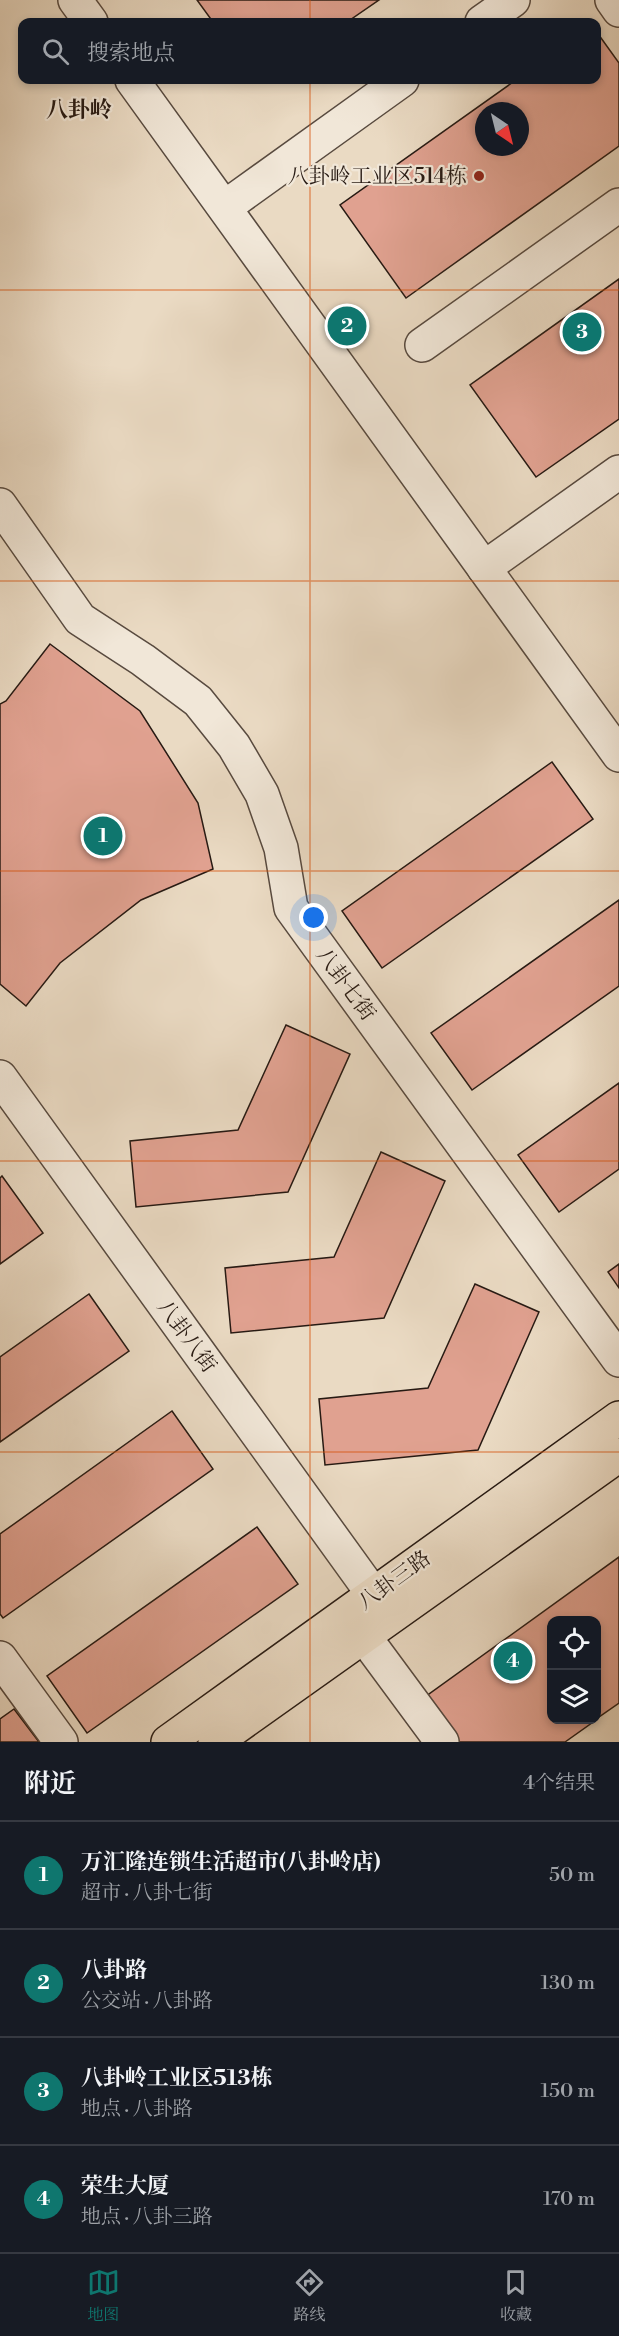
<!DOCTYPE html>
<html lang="zh">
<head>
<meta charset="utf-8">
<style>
  body { margin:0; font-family:"Libre Bodoni","Noto Serif SC",serif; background:#20242c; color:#f1f3f6 }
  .controls { position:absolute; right:18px; bottom:18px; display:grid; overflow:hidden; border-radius:12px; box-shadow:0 3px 9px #0003 }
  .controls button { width:54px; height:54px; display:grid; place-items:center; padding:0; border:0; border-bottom:2px solid #363941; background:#171b24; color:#f1f3f6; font:30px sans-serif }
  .compass { position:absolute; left:475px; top:102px; width:54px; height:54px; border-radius:50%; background:#171b24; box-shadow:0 3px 9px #0003; rotate:145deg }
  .you { position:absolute; left:314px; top:918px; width:21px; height:21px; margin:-15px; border:4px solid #fff; border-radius:50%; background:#1a73e8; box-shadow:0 0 0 9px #1a73e833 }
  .badge { display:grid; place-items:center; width:39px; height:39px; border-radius:50%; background:#0f766e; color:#fff; font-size:20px; font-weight:700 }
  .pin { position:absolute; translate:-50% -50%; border:3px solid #fff; box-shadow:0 2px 6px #0006 }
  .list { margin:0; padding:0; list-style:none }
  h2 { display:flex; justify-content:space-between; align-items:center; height:78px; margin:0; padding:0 24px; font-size:26px }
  h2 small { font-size:20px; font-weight:400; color:#9ea1a6 }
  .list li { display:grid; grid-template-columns:39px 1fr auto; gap:18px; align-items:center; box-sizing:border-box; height:108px; padding:0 24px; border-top:2px solid #363941 }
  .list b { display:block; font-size:22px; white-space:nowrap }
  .list p { margin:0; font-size:20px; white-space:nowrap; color:#9ea1a6 }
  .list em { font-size:20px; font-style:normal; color:#9ea1a6 }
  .icon { flex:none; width:33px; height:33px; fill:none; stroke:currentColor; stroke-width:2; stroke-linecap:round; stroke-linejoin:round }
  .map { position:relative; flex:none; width:619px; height:1742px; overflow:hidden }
  .search { position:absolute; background:#171b24; box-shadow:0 3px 9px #0003; left:18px; right:18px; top:18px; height:66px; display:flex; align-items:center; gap:15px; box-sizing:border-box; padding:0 21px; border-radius:12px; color:#9ea1a6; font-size:22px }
  .sheet { height:510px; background:#171b24 }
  nav { display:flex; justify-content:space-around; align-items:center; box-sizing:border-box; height:84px; border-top:2px solid #363941; background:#171b24; font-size:16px; color:#9ea1a6 }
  nav a { display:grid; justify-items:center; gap:3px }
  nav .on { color:#0f766e }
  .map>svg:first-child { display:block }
  .building { fill:#e0a190; stroke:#271a13; stroke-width:1.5; fill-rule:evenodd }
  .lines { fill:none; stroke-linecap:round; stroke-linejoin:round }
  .minor-casing { stroke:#584a3f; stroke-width:36 }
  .major-casing { stroke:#271a13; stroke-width:36 }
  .minor { stroke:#f1e7d8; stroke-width:33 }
  .major { stroke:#eadac3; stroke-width:33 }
  .grid { fill:none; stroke:#d5530d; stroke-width:1.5; stroke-opacity:0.55 }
  .poi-dot { fill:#8f2418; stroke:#f1e7d8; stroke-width:2 }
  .labels { text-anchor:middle; stroke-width:4.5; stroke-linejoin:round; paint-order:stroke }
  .poi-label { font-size:21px; fill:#271a13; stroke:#f1e7d8; text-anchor:end }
  .street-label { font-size:21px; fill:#271a13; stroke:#f1e7d8 }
  .neighbourhood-label { font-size:22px; font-weight:bold; fill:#271a13; stroke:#f1e7d8 }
</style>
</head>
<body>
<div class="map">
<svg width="619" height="1742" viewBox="0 0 619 1742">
  <rect width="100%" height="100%" fill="#eadac3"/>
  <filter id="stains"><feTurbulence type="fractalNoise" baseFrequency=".00333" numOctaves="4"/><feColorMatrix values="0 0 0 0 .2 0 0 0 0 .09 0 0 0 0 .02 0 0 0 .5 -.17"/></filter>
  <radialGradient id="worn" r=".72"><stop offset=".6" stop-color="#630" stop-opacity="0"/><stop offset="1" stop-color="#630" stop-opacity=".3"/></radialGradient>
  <g class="building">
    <polygon points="197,0 379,0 347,22 213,22"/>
    <path d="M596,31L619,63V146L406,298L340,205L516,80H596ZM484,111H520V147H484Z"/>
    <polygon points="619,279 619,419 536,477 470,385"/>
    <polygon points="50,644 140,711 198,803 213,869 141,900 60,963 26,1006 0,984 0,704 6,701"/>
    <polygon points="552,762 593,819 382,968 342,911"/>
    <polygon points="619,900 619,986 472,1090 431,1033"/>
    <polygon points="286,1025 350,1054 288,1192 136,1207 130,1141 238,1130"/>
    <polygon points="619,1083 619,1169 559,1212 518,1155"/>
    <polygon points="381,1152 445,1181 384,1318 231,1333 225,1268 334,1257"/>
    <polygon points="2,1176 43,1233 0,1264 0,1178"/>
    <polygon points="619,1264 619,1288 608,1272"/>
    <polygon points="475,1284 539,1312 478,1450 325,1465 319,1399 428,1388"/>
    <polygon points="89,1294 129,1351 0,1442 0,1357"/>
    <polygon points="172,1411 213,1469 3,1618 0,1614 0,1534"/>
    <polygon points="257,1527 298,1584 87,1733 47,1676"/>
    <polygon points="619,1557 619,1703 596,1719 596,1620 552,1620 552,1720 596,1720 565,1742 447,1742 418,1702"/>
    <polygon points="14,1709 39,1742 0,1742 0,1719"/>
  </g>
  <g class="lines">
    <defs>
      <g id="minor">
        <polyline points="75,0 91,22"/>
        <polyline points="612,0 619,10"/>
        <polyline points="482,22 513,0"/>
        <polyline points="132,80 619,755"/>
        <polyline points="225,207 402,80"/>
        <polyline points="422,345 619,205"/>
        <polyline points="0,505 80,619 143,660 198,701 234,746 262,794 281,848 291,908 619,1360"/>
        <polyline points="484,568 619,472"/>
        <polyline points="0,1077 373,1594"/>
        <polyline points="363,1635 442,1742"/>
        <polyline points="0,1658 61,1742"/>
      </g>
      <g id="major">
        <polyline points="168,1742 619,1418"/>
        <polyline points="215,1742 619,1455"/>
      </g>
    </defs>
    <use href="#minor" class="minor-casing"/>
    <use href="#major" class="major-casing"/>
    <use href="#minor" class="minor"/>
    <use href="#major" class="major"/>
  </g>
  <path class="grid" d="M310,0V22M310,80V1742M0,290H619M0,581H619M0,871H619M0,1161H619M0,1452H619"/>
  <circle class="poi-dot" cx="479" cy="176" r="6"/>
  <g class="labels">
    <g class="poi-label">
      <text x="467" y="183">八卦岭工业区514栋</text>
    </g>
    <g class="street-label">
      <text transform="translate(346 984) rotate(54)" y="7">八卦七街</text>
      <text transform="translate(187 1336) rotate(54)" y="7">八卦八街</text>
      <text transform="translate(394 1580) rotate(-36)" y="7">八卦三路</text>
    </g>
    <g class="neighbourhood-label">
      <text x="79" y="117">八卦岭</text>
    </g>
  </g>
  <rect width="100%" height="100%" filter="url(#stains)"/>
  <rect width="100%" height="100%" fill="url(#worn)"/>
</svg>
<div class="controls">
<button><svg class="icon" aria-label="locate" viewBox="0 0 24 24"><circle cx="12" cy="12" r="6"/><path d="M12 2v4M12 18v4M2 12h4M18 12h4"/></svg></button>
<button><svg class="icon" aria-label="layers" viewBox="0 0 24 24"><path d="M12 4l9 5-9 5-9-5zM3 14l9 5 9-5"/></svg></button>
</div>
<svg class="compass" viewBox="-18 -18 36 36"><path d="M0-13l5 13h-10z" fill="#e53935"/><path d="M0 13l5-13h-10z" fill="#9ea1a6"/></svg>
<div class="you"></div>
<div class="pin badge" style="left:103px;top:836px">1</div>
<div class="pin badge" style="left:347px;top:326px">2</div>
<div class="pin badge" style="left:582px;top:332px">3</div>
<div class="pin badge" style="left:513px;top:1661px">4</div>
<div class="search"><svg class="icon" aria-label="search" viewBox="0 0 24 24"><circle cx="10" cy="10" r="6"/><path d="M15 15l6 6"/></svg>搜索地点</div>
</div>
<section class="sheet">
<h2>附近<small>4个结果</small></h2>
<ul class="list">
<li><span class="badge">1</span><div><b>万汇隆连锁生活超市(八卦岭店)</b><p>超市 · 八卦七街</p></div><em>50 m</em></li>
<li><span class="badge">2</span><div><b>八卦路</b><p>公交站 · 八卦路</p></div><em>130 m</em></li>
<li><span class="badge">3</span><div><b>八卦岭工业区513栋</b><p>地点 · 八卦路</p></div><em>150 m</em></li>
<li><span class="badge">4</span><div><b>荣生大厦</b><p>地点 · 八卦三路</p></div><em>170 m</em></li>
</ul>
</section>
<nav>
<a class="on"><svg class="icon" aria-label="map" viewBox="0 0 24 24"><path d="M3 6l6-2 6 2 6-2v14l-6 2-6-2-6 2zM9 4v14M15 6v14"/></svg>地图</a>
<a><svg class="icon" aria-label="directions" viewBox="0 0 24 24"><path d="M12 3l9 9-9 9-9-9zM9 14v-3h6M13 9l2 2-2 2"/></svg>路线</a>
<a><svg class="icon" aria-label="saved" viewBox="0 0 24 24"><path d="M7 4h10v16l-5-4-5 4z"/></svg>收藏</a>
</nav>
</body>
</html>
